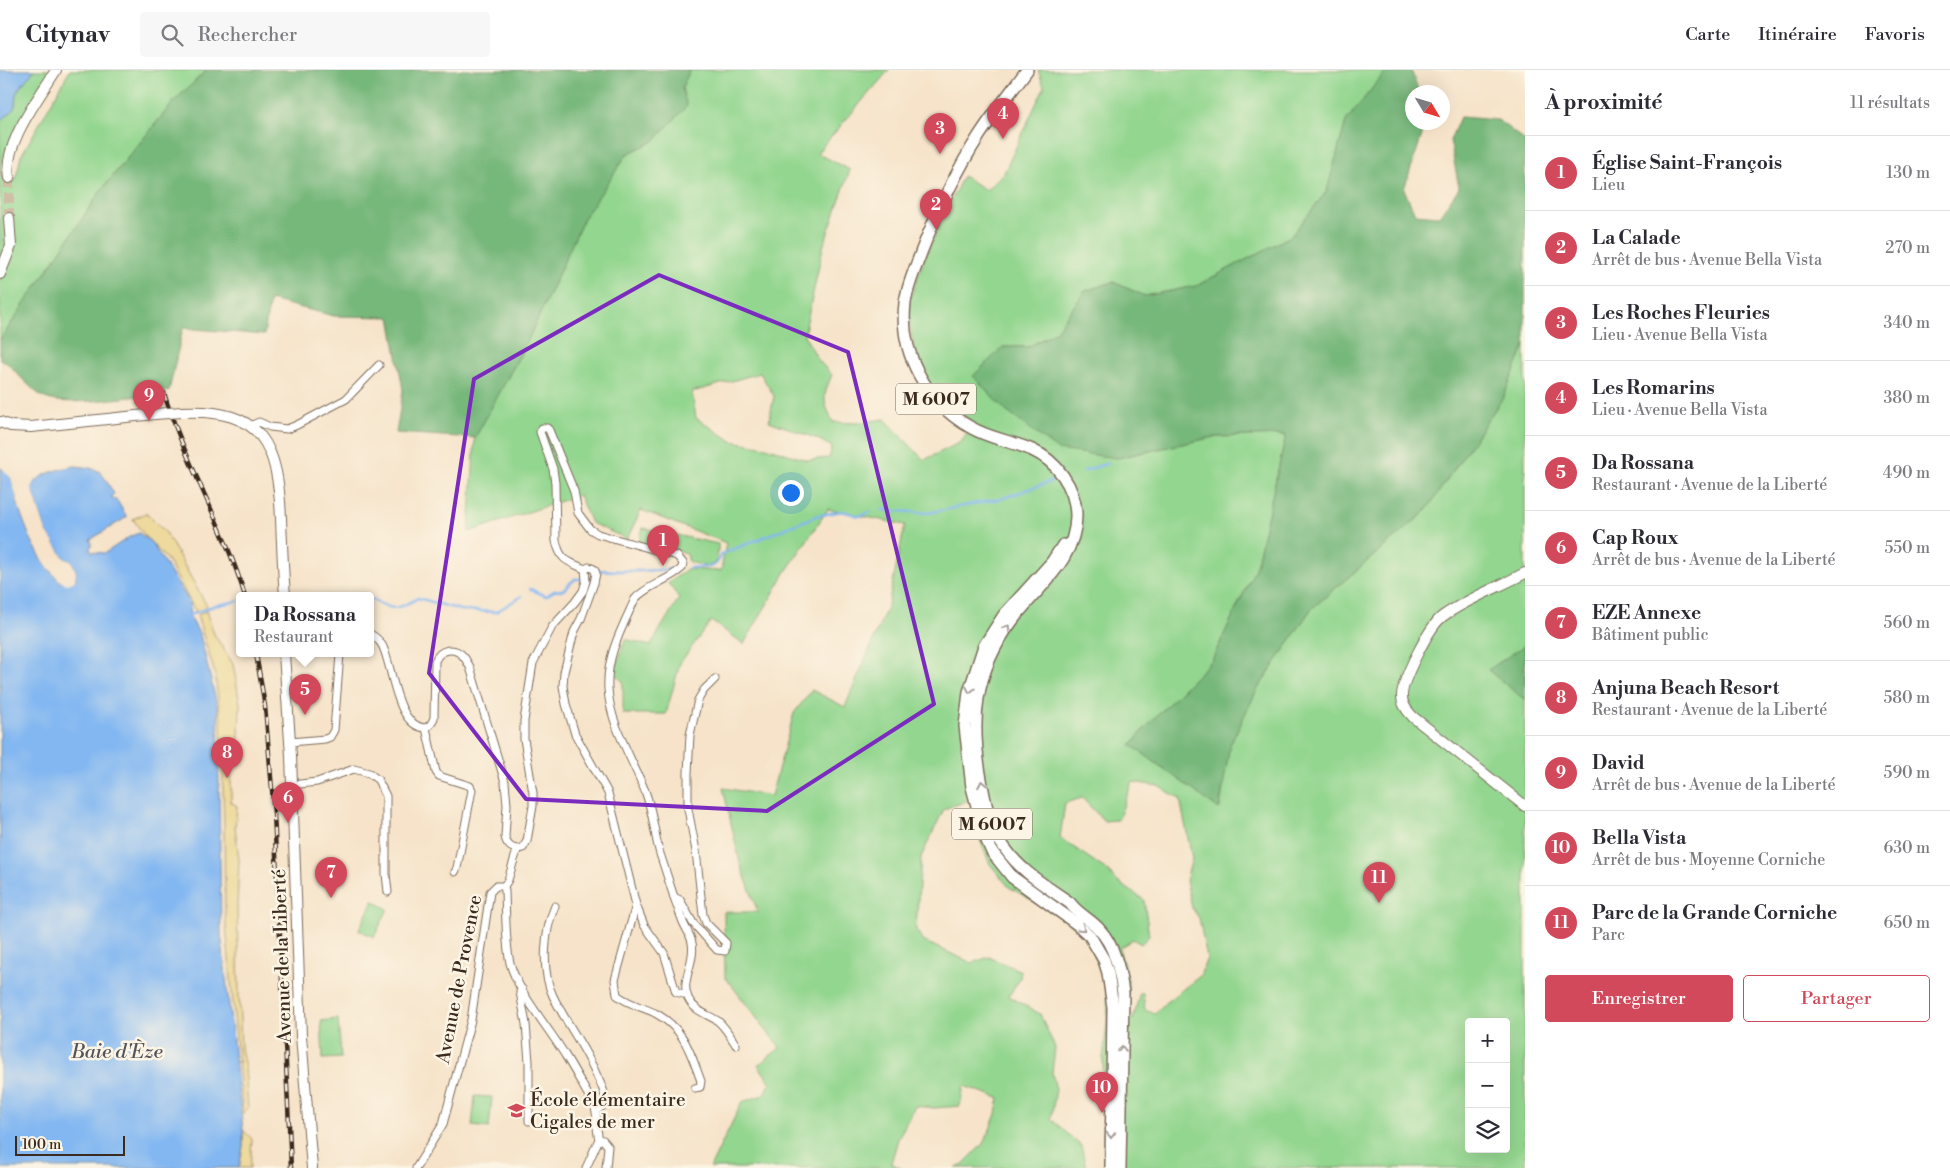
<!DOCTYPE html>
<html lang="fr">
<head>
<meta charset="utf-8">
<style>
  body { margin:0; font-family:"Libre Bodoni",serif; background:#f7f7f7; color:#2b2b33 }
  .controls { position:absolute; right:15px; bottom:15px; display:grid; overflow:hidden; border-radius:5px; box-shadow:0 5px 20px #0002 }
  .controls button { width:45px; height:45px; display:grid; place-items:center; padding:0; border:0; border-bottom:1px solid #e1e1e2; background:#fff; color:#2b2b33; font:25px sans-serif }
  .compass { position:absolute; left:1405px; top:15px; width:45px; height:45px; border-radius:50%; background:#fff; box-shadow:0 5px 20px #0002; rotate:128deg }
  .scale { position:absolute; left:15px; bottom:12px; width:110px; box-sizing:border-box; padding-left:5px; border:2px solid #3b2a1e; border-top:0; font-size:14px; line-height:18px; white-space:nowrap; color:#3b2a1e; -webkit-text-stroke:4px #fcf5e5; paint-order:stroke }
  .you { position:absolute; left:790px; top:422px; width:18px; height:18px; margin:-12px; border:4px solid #fff; border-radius:50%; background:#1a73e8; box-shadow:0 0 0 8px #1a73e833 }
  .badge { display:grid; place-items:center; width:32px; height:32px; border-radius:50%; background:#d1495b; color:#fff; font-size:16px; font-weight:700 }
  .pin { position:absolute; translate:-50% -41px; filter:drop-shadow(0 1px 2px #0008) }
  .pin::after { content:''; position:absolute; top:26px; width:18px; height:15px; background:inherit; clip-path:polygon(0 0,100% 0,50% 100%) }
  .popup { position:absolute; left:236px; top:522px; width:138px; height:65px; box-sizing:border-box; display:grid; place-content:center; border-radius:5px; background:#fff; filter:drop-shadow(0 1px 4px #0005); font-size:16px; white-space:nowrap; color:#7c7c81 }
  .popup b { font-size:19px; color:#2b2b33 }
  .popup::after { content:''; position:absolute; left:50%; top:100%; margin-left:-10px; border:10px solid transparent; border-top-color:#fff }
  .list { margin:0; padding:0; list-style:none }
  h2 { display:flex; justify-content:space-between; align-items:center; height:65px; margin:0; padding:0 20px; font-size:21px }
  h2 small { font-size:16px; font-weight:400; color:#7c7c81 }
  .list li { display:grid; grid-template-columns:32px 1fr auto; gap:15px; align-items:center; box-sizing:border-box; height:75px; padding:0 20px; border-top:1px solid #e1e1e2 }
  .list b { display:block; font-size:19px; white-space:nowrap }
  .list p { margin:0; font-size:16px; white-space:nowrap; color:#7c7c81 }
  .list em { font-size:16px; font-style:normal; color:#7c7c81 }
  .actions { display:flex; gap:10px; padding:15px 20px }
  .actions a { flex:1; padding:11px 0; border:1px solid #d1495b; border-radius:5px; text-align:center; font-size:18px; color:#d1495b }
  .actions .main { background:#d1495b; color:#fff }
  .icon { flex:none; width:28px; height:28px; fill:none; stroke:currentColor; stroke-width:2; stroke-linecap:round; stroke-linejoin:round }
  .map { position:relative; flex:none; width:1525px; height:1098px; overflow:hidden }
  header { display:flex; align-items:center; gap:30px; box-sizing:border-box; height:70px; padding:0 25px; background:#fff; border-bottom:1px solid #e1e1e2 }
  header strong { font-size:24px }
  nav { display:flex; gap:28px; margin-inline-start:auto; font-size:18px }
  .search { width:350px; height:45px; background:#f7f7f7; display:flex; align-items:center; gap:12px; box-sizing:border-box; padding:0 18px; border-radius:5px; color:#7c7c81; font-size:19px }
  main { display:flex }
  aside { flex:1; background:#fff }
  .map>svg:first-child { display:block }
  .green { fill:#93d68f; stroke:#678056; fill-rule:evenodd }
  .forest { fill:#76b77a; stroke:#58704c }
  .sand { fill:#eeda9e; stroke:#94825e }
  .water { fill:#83b7f1; stroke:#5f7088 }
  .pier { fill:#f6e3c9 }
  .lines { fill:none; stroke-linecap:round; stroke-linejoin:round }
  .stream { stroke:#83b7f1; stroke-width:2.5 }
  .secondary-tunnel { stroke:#d1bea7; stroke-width:10; stroke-dasharray:10 5; stroke-linecap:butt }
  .street-casing { stroke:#7c6b5a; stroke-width:9 }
  .secondary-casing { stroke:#7c6b5a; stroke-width:12 }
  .primary-casing { stroke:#7c6b5a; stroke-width:14 }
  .street { stroke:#fff; stroke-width:7 }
  .secondary { stroke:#fff; stroke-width:10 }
  .primary { stroke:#fff; stroke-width:11 }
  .rail-casing { stroke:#3b2a1e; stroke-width:4.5 }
  .rail { stroke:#fcf5e5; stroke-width:2.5; stroke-dasharray:8; stroke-linecap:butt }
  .secondary-bridge-casing { stroke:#7c6b5a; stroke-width:12; stroke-linecap:butt }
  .secondary-bridge { stroke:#fff; stroke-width:10 }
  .oneway { stroke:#a79f9a }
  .marked { fill:none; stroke:#7b2cbf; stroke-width:4; stroke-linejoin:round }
  .labels { text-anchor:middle; stroke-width:5; stroke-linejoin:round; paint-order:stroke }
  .shield { fill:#fcf5e5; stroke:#75675a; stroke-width:1 }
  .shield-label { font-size:18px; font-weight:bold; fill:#3b2a1e }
  .street-label { font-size:19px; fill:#3b2a1e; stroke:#fcf5e5 }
  .poi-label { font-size:19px; fill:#3b2a1e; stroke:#fcf5e5; text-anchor:start }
  .water-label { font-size:20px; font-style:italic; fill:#51545d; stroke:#fcf5e5 }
</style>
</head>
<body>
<header>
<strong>Citynav</strong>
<div class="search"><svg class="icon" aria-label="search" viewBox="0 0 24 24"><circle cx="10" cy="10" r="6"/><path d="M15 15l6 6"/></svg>Rechercher</div>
<nav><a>Carte</a><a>Itinéraire</a><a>Favoris</a></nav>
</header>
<main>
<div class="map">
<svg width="1525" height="1098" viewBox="0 0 1525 1098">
  <rect width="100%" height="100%" fill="#fcf5e5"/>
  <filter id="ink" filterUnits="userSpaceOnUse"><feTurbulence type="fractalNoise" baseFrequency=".02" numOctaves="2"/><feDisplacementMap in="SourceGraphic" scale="10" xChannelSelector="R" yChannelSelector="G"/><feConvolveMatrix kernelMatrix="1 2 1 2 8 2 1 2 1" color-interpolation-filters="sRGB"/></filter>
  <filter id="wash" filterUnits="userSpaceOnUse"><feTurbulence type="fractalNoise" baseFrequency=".0096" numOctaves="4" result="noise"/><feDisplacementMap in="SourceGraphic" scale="20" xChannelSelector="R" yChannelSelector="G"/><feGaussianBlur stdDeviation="1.12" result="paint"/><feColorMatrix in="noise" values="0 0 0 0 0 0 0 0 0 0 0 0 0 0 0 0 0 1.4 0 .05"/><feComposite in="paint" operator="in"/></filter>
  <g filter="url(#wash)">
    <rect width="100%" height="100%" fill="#f6e3c9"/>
    <g class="green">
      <path d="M34,0H51C36,27 0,76 1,106L15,111L21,86L70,0H207L175,30L102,119L0,270V51C4,47 9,45 12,41C17,35 14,29 17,22C21,14 29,8 34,0Z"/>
      <path d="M690,0H889L817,83L850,100L823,177L804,265L819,291L832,305C822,327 823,331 833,352L856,353L885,349L924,390L961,372L973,352C966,348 957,343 951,338C921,312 906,269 910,231C911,223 916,214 918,206C931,171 947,139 963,106L986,120L1004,103L1044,17L1038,0H1387L1346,51L1327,121L1291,166L1196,216L1145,226L1113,212L1085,221L1055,262L1028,277H1003L1117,388L1214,367L1286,365L1256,497L1212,590L1147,656L1131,675L1220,738L1229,675L1257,620L1311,539L1425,442L1504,326L1525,275V1098H1104L1103,989L1108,945L1107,925L1102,905L1093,882L1079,861L1066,850L1009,817L990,794L976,761L970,730L944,739L921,787L916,859L923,871L972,893L989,887L1021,901L1020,908L1009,926L1040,944L1055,978L1052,1003L1056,1019L1051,1049L1081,1076L1086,1098H956L961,1096L985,1072L996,1044L999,1028L964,1016L960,1036L934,1038L915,1036L898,1069L891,1093L901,1098H710L742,1032L763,1025L771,1013L758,995L780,978L725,907L724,842H758L740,793L723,718L771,726L794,643L812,620L845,637L888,535L905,455L828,439L785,503L744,574L711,551L680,593L666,644H623V611L614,604L625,569L650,576L679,528L668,513L687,499L721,501L726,473L641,440L627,469L591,453L579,425L469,462L475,368L527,272L584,148L627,84L654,71ZM760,303L774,326L769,351L818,369L832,377L829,388L807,390L766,377L732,371L696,348L692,322ZM1132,712L1158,716L1180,729L1192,788L1186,811L1192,838L1199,848L1207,888L1200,906L1165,933L1155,944L1145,940L1143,923L1140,922L1133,950L1127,939L1128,910L1119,878L1133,869L1141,874L1149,866L1144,830L1115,810L1108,801L1060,768L1065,733L1082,728L1104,751L1118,750ZM1469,952H1506V1079H1469Z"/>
      <path d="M643,458L718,474C719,500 710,497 689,492L687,484L679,481L639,472Z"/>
      <polygon points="373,831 388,839 374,867 359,860"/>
      <polygon points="338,949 341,988 323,989 321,951"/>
      <polygon points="475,1026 492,1027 489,1058 472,1056"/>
    </g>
    <g class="forest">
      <path d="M207,0H690L682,18L687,36L654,71L627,84L584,148L527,272L475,368L396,363L403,320L390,247L334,246L270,230L264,265L183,258L169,321C144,325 64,339 43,327C33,321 16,302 7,293L0,290V270L102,119L175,30Z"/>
      <polygon points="1387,0 1411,0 1419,22 1412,22 1412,52 1426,53 1404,119 1415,144 1439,146 1459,118 1450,70 1460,47 1498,50 1525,71 1525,275 1504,326 1425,442 1311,539 1257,620 1230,675 1219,739 1131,675 1147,656 1212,590 1256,497 1286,365 1214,367 1117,388 1058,380 1006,341 973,306 1003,277 1028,277 1055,262 1085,221 1113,212 1145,226 1196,216 1291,166 1327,121 1346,51"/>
      <polygon points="1525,575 1525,630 1488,600"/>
    </g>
    <g class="sand">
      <polygon points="146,443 166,463 208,538 196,542 168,491 144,465 133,449"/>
      <polygon points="206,541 214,564 233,594 240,634 239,667 231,691 231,732 237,736 235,757 239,790 237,835 239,927 241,978 245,998 248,1038 243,1044 225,844 224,754 221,652 215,604 197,545"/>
      <polygon points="243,1060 252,1069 250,1098 239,1098 243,1076"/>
    </g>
    <g class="water">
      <path d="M0,0H34C29,8 21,14 17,22C14,29 17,35 12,41C9,45 4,47 0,51Z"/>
      <path d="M75,396C103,399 100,400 114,424L111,427L113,430L116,429L127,447L90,470L92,473L90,479L92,482L105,483L131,466L139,463L151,472L187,528L190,536L189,545L200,565L218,639L221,863L243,1060V1076L239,1098H0V398C5,400 9,403 11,408C15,416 16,426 18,435C27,462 39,492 61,512L75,511L76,502L72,492L64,488L46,461L32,418C37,403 61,399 75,396Z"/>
    </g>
    <polygon class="pier" points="3,399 6,399 13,407 21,435 41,482 58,506 67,511 73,509 74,503 69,493 62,489 44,462 30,418 32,412 36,410 32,418 46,461 64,488 72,492 76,502 75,511 68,514 61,512 46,495 30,466 19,436 11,408"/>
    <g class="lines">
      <g class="stream">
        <polyline points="1084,401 1109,393"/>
        <polyline points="882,440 928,443 1004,428 1052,411"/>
        <path d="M689,498C706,495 714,503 722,484L816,446L842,441L859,446L871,442"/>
        <path d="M597,500C623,502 648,501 675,499"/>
        <polyline points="530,519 546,526 554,521 563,520 575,509 583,509"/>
        <polyline points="355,526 364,524 368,526"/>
        <path d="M370,528C391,541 396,541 418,528L460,540L496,542L522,526"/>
        <polyline points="189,545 213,536 238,531"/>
      </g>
    </g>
  </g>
  <g filter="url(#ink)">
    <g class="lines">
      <polyline class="secondary-tunnel" points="9,148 9,108"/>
      <defs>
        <g id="street">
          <polyline points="250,356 259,352 270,357 287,359 297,355 346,329 379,295"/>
          <path d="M585,499C568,491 561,492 556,471L555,413L553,399L540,362L542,358H547L549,360L574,421L578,443L590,459L598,464L677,486L683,493L682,498C668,511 647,515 635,529C622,558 606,586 608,619C610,655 632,688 645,721C653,741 654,764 660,784C668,807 674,830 683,852C686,859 691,866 692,873C696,891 680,911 688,928C694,941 707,944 718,951C725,957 731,967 736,975"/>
          <path d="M370,564C374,566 379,570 382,575C393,595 395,657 426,658L431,654L434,648L435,591C440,579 454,576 463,586C466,589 468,594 470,597L505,712L507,735L505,767C507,776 513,781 523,778L527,771L533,736V723L524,669V651L533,593L552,557L575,532L583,521L586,511L585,499L589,497L594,499L596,503L594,513L581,549L574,562L564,602L563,616L566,634L575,664L608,723L636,835L644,855L664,883L676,922L687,925"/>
          <polyline points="426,658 436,702 439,706 470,716 472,720 457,798 455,802"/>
          <polyline points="290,672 325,669 330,667 334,660 340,584"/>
          <polyline points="292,715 317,712 354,699 369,703 378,710 386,726 386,804 388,822"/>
          <polyline points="504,816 508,810 517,780"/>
          <polyline points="674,827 680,830 693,853 717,880 725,881 726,873 706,853 703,845 696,781 688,739 688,703 690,665 698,630 704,620 715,609"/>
          <path d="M636,835L615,910L617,925C628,934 642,937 655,943C685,959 690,982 701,1011L700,1017L695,1018"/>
          <path d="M555,836C544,861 541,901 553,926C566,953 585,977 597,1006C601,1015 607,1024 604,1035L596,1041"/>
          <polyline points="522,919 520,922 526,954 529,992 529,1051"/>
          <path d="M416,1098L443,1054L471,950L490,822L496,816H504L505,821C506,844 505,870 510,893C518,923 549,958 565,985C575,1001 584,1018 594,1035C599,1046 595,1057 599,1069"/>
          <polyline points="586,1098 599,1069 603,1070 608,1076 606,1098"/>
        </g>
        <g id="secondary">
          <path d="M9,108C3,73 38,30 56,0"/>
          <polyline points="0,204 11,176 9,148"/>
          <path d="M182,342C264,338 278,376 281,449C282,475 283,501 285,526"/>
          <polyline points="0,352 11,356 31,357 155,344"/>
          <path d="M1525,503C1499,517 1467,529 1443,546C1430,555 1401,611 1402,627C1402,635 1408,642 1413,647L1525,736"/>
          <polyline points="284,584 291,686 301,966 312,1098"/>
        </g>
        <g id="primary">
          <path d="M1027,0C1011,22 994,43 979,66C958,98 936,144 922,180C916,197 907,216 905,233C899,283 927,333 970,357C990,369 1012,371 1032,380C1057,391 1075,417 1076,444C1077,490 1037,517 1012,551C973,603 970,653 982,715C986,737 991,759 1004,777C1021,802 1046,816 1070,833C1078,844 1090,849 1099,859C1115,876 1120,901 1123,923L1120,1098"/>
          <polyline points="1063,475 1052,492 1004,545 984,576 969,622 965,656 972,717 985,766 992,782 1012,807 1077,854 1090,866 1104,890 1108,903 1113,937 1111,1098"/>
        </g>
      </defs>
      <use href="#street" class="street-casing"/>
      <use href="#secondary" class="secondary-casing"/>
      <use href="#primary" class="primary-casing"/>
      <use href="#street" class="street"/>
      <use href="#secondary" class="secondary"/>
      <use href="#primary" class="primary"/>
      <defs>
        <g id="rail">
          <path d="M164,323C185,393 224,456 245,526"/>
          <polyline points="256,584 265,636 274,743 291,1098"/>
        </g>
      </defs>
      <use href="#rail" class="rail-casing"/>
      <use href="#rail" class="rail"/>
      <defs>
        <polyline id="secondary-bridge" points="155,344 182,342"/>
      </defs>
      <use href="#secondary-bridge" class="secondary-bridge-casing"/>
      <use href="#secondary-bridge" class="secondary-bridge"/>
    </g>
    <defs><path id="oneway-chevron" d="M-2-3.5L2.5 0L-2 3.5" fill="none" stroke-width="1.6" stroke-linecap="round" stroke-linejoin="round" transform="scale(1.25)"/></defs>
    <g class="oneway">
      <use href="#oneway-chevron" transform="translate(1007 558) rotate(-56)"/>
      <use href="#oneway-chevron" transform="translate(970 620) rotate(102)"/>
      <use href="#oneway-chevron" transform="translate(982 714) rotate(-101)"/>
      <use href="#oneway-chevron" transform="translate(1082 858) rotate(43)"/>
      <use href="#oneway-chevron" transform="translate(1122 979) rotate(-90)"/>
      <use href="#oneway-chevron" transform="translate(1111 1065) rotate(90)"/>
    </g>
  </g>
  <path class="marked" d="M659,205L848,282L934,634L767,741L526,729L429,603L474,309Z"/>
  <defs>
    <symbol id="school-bare" viewBox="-9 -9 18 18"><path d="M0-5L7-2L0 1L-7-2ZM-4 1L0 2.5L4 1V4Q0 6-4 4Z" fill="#d1495b" stroke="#fcf5e5" stroke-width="2.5" paint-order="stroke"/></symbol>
  </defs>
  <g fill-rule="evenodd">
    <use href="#school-bare" x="504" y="1028" width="25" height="25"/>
  </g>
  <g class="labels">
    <g class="shield">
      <rect x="896" y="313.5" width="80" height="31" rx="4"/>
      <rect x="952" y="738.5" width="80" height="31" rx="4"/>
    </g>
    <g class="shield-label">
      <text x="936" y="335">M 6007</text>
      <text x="992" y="760">M 6007</text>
    </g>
    <g class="street-label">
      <text transform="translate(281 886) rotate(-92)" y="7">Avenue de la Liberté</text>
      <text transform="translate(458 909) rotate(-79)" y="7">Avenue de Provence</text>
    </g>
    <g class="poi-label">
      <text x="530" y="1036">École élémentaire<tspan x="530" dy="22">Cigales de mer</tspan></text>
    </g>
    <g class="water-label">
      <text x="117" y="988">Baie d'Èze</text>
    </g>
  </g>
</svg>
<div class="controls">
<button>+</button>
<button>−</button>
<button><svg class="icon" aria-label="layers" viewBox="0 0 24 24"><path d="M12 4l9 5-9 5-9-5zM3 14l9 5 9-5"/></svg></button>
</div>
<svg class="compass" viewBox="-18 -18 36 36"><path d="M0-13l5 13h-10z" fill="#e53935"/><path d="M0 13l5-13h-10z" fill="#7c7c81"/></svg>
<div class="scale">100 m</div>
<div class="you"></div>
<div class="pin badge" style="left:663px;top:496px">1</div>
<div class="pin badge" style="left:936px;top:160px">2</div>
<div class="pin badge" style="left:940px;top:84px">3</div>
<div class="pin badge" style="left:1003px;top:69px">4</div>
<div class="pin badge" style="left:305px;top:645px">5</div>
<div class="popup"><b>Da Rossana</b>Restaurant</div>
<div class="pin badge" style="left:288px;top:753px">6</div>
<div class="pin badge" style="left:331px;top:828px">7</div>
<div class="pin badge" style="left:227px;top:708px">8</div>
<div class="pin badge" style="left:149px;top:351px">9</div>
<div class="pin badge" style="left:1102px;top:1043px">10</div>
<div class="pin badge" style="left:1379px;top:833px">11</div>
</div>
<aside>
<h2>À proximité<small>11 résultats</small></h2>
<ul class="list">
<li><span class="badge">1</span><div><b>Église Saint-François</b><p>Lieu</p></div><em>130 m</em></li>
<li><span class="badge">2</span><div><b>La Calade</b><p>Arrêt de bus · Avenue Bella Vista</p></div><em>270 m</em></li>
<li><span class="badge">3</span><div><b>Les Roches Fleuries</b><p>Lieu · Avenue Bella Vista</p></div><em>340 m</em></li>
<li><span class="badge">4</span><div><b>Les Romarins</b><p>Lieu · Avenue Bella Vista</p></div><em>380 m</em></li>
<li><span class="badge">5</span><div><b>Da Rossana</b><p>Restaurant · Avenue de la Liberté</p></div><em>490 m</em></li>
<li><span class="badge">6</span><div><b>Cap Roux</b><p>Arrêt de bus · Avenue de la Liberté</p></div><em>550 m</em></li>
<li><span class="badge">7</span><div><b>EZE Annexe</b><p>Bâtiment public</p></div><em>560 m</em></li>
<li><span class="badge">8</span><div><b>Anjuna Beach Resort</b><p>Restaurant · Avenue de la Liberté</p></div><em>580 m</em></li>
<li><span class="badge">9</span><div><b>David</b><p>Arrêt de bus · Avenue de la Liberté</p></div><em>590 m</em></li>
<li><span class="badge">10</span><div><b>Bella Vista</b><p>Arrêt de bus · Moyenne Corniche</p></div><em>630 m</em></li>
<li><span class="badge">11</span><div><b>Parc de la Grande Corniche</b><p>Parc</p></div><em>650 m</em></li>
</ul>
<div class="actions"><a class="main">Enregistrer</a><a>Partager</a></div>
</aside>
</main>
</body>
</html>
